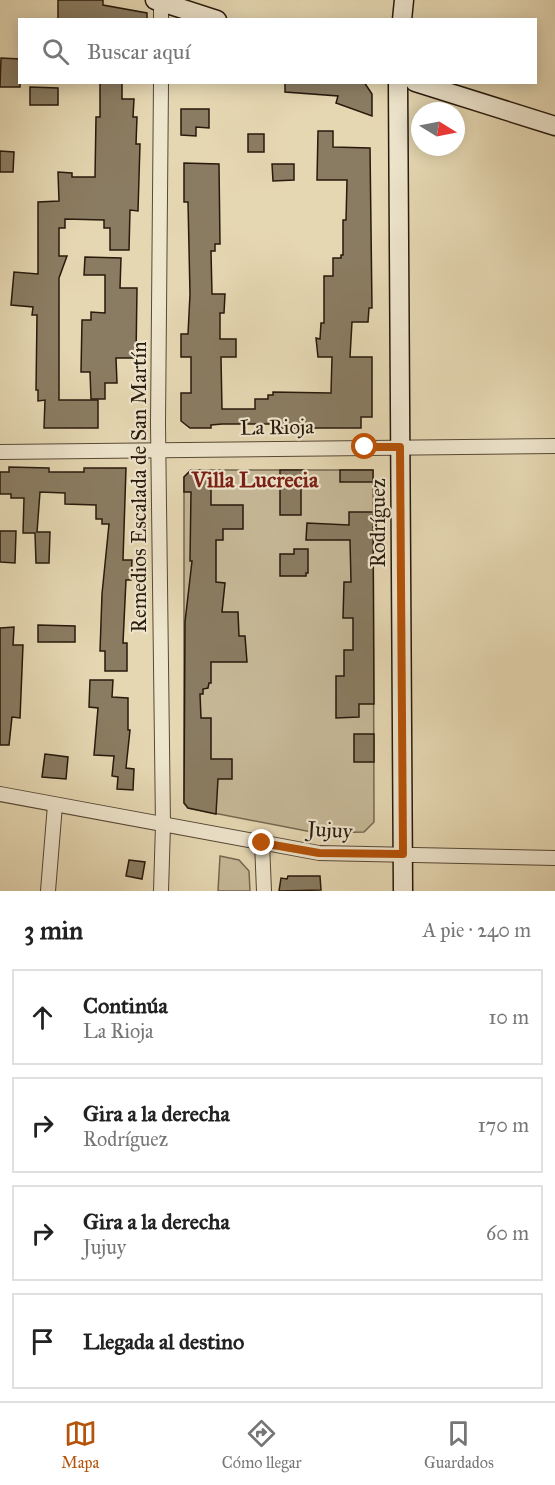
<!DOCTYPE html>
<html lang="es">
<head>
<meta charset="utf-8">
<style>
  body { margin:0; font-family:"IM FELL Great Primer",serif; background:#f2f2f2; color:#222 }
  .compass { position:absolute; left:411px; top:102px; width:54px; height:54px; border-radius:50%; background:#fff; box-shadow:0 3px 15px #0003; rotate:100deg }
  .stop { position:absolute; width:18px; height:18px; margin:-14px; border:4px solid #b45309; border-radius:50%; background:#fff }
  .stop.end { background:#b45309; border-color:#fff; box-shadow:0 2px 6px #0008 }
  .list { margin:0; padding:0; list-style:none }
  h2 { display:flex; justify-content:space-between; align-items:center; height:78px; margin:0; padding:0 24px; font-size:26px }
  h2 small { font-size:20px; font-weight:400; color:#767676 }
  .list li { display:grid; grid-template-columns:39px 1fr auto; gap:18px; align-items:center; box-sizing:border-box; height:96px; margin:0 12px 12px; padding:0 12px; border:2px solid #e0e0e0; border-radius:0px }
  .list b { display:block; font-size:22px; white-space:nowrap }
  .list p { margin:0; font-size:20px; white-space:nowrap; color:#767676 }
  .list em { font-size:20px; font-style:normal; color:#767676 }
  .icon { flex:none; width:33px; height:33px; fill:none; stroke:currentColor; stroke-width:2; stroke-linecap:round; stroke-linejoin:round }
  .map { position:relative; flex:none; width:555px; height:891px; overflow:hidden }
  .search { position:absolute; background:#fff; box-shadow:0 3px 15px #0003; left:18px; right:18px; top:18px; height:66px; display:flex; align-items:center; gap:15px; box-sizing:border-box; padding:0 21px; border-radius:0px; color:#767676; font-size:22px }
  .sheet { height:510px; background:#fff }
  nav { display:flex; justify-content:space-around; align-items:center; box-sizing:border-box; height:84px; border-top:2px solid #e0e0e0; background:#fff; font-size:16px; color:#767676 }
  nav a { display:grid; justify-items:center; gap:3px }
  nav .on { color:#b45309 }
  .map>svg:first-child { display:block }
  .green { fill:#c5b796; stroke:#766851; stroke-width:1.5 }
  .building { fill:#8a7c62; stroke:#281a0c; stroke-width:1.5 }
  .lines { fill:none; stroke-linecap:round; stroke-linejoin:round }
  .minor-casing { stroke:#574936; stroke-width:16 }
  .secondary-casing { stroke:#281a0c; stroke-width:21 }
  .minor { stroke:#eee5cd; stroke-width:14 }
  .secondary { stroke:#eee5cd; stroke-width:18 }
  .route { stroke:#b45309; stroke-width:8 }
  .labels { text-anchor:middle; stroke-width:4.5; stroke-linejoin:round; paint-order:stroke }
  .street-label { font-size:21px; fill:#281a0c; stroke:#eee5cd }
  .neighbourhood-label { font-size:22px; font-weight:bold; fill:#7a1f14; stroke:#eee5cd }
</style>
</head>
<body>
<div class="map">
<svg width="555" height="891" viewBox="0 0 555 891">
  <rect width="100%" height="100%" fill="#e5d7b2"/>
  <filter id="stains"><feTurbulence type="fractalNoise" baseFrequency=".00333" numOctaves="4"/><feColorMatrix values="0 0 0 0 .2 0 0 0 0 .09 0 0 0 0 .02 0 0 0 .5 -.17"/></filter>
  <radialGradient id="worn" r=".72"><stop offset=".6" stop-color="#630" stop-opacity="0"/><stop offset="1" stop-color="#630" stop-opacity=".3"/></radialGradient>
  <g class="green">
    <polygon points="191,470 373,470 374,822 364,832 317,833 188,808 184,803 184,477"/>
    <polygon points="220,856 239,860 249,871 250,891 218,891"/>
  </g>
  <g class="building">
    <polygon points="58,0 103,0 103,5 147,13 147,20 58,20"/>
    <polygon points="1,58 20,59 20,87 0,87"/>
    <polygon points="100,82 122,82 122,99 134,99 133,117 137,117 136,144 140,144 138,211 130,210 129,250 110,250 110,228 104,228 104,220 65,219 65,228 59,228 59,256 67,256 59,278 59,400 98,400 98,428 44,428 45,400 38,401 38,390 36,390 37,315 32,315 33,307 11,305 14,272 38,274 38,202 59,201 58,172 72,173 72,177 95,177 96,117 100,117"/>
    <polygon points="285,82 364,82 372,94 372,116 336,103 338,96 285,92"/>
    <polygon points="30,87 58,88 58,105 30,105"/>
    <polygon points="181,109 209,109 209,128 196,127 196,136 181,135"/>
    <polygon points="318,131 333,131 333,147 370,148 372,308 369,308 368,322 352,322 350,357 372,357 372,417 361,417 361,428 273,428 273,424 222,424 211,425 211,428 190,428 181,421 181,393 191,393 191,357 181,357 181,334 188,334 190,294 188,202 184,202 184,163 219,164 220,244 215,244 215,251 211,251 212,294 225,294 224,313 220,313 220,339 236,339 236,357 221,357 222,409 255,409 255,399 268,399 268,395 273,395 273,392 331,393 332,357 318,357 316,338 320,339 321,323 324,323 324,276 333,276 333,258 341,258 341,255 343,255 343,220 346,220 347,180 317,180"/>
    <rect x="248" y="134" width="16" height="18"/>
    <polygon points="0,151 14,152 13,172 0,172"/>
    <polygon points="272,164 294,164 294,180 273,181"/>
    <polygon points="85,257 121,258 120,288 137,288 136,358 116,358 117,383 105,383 105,399 91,399 90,372 81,372 82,320 91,320 91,312 105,313 105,275 84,275"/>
    <polygon points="9,467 49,468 49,472 84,472 84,468 126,468 123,560 132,560 131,580 126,580 123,643 127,643 127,671 105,671 105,651 100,651 102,594 109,524 102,524 102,519 96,519 96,505 65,504 65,493 40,492 37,532 50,532 49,563 36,563 35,533 23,533 24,498 11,498 11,494 0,494 0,472 9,472"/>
    <polygon points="191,470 211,470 211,505 243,505 243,529 223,529 223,540 216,540 216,582 225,583 222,612 238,612 239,636 245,636 247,662 211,662 211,683 209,683 208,688 203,689 203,694 200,694 201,718 211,718 211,759 232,759 232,779 218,779 216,814 188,808 184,803 185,622 192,561 190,561 191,492 184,492 184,477"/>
    <polygon points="280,470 304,470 304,487 301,487 301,515 280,515"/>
    <rect x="340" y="470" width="33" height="12"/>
    <polygon points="349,512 373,512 374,704 359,704 359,717 336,718 336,676 344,676 344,650 353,650 353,618 343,618 344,582 351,582 350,540 306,540 307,523 349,525"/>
    <polygon points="0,531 16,531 15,563 0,562"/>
    <polygon points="294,549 308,549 308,573 306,573 306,576 280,576 280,554 294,554"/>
    <polygon points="38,625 75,626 75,642 38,642"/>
    <polygon points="14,627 13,645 23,645 20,718 12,717 9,745 0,745 0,628"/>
    <polygon points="90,680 113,680 112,697 128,698 128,730 130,730 126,768 134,769 133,790 117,789 118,777 112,776 114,756 94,755 98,708 89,707"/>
    <rect x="354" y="734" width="20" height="28"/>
    <polygon points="45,754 68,757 66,779 42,777"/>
    <polygon points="129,860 145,862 142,879 126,876"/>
    <polygon points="288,876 320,876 321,890 279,891 281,878 287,879"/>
  </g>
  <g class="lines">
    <defs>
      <g id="minor">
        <polyline points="161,20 161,2"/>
        <polyline points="0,452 555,446"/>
        <polyline points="0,794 319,853 555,858"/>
        <polyline points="262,843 264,891"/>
        <polyline points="48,891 55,805"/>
        <polyline points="161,891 163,825 158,424 161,82"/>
      </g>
      <g id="secondary">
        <polyline points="155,0 217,20"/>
        <polyline points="402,20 404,0"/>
        <polyline points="398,82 403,891"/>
        <polyline points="415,82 555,126"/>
      </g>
    </defs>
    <use href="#minor" class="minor-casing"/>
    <use href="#secondary" class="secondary-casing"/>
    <use href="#minor" class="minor"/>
    <use href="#secondary" class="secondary"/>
  </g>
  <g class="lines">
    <polyline class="route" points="262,843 319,853 403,854 400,447 365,447"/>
  </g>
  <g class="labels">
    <g class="street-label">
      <text transform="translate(277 427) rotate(-1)" y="7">La Rioja</text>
      <text transform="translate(139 487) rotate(-90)" y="7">Remedios Escalada de San Martín</text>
      <text transform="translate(378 523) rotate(-90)" y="7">Rodríguez</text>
      <text transform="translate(330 830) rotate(4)" y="7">Jujuy</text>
    </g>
    <g class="neighbourhood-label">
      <text x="255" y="487">Villa Lucrecia</text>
    </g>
  </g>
  <rect width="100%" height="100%" filter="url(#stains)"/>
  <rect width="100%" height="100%" fill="url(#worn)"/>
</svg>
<svg class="compass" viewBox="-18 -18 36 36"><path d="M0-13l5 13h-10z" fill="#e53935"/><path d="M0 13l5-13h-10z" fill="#767676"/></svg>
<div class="stop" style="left:365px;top:447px"></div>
<div class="stop end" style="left:262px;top:843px"></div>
<div class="search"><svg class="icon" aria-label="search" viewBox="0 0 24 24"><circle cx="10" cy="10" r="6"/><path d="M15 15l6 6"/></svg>Buscar aquí</div>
</div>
<section class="sheet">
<h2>3 min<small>A pie · 240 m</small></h2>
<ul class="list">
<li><svg class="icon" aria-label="ahead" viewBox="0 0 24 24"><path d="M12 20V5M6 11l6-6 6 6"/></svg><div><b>Continúa</b><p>La Rioja</p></div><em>10 m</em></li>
<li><svg class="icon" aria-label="right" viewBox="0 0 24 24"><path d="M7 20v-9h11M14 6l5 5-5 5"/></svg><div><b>Gira a la derecha</b><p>Rodríguez</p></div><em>170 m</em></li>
<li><svg class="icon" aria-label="right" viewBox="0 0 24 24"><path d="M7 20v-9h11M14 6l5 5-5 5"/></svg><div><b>Gira a la derecha</b><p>Jujuy</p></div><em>60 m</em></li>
<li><svg class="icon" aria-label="arrive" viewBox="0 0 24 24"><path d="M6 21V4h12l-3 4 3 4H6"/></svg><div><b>Llegada al destino</b></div></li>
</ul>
</section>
<nav>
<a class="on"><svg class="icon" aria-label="map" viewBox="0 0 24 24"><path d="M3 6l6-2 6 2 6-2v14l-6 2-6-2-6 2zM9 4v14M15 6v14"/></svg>Mapa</a>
<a><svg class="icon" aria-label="directions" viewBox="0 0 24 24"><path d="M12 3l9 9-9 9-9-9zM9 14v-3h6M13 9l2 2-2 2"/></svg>Cómo llegar</a>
<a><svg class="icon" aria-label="saved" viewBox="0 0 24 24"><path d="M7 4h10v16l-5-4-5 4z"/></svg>Guardados</a>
</nav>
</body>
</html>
